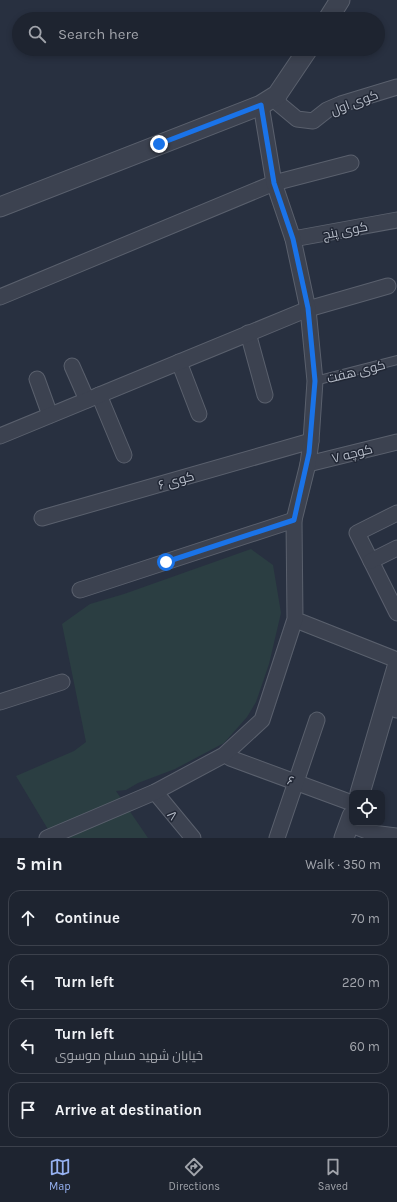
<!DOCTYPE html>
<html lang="en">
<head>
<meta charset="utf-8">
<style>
  body { margin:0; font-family:Karla,Cairo,sans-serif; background:#2b303c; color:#f1f3f6 }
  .controls { position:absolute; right:12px; bottom:12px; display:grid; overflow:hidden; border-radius:8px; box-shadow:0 2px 6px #0003 }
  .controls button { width:36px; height:36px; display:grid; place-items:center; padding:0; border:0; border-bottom:1px solid #3c414c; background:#1e2430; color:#f1f3f6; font:20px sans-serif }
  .stop { position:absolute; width:12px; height:12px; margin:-9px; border:3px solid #1a73e8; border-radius:50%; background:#fff }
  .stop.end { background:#1a73e8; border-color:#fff; box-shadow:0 1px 4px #0008 }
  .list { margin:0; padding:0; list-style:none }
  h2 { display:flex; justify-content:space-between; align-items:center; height:52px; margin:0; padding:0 16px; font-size:17px }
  h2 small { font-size:13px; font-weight:400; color:#a1a4ab }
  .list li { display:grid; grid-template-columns:26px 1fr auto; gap:12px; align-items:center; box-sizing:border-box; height:56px; margin:0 8px 8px; padding:0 8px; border:1px solid #3c414c; border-radius:12px }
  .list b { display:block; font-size:15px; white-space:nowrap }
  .list p { margin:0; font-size:13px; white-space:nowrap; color:#a1a4ab }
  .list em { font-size:13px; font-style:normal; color:#a1a4ab }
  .icon { flex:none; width:22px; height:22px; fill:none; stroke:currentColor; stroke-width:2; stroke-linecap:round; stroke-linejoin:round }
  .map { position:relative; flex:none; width:397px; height:838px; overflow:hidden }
  .search { position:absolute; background:#1e2430; box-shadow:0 2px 6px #0003; left:12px; right:12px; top:12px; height:44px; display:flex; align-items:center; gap:10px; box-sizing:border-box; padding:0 14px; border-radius:22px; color:#a1a4ab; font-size:15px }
  .sheet { height:308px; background:#1e2430 }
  nav { display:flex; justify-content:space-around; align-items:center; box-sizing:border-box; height:56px; border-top:1px solid #3c414c; background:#1e2430; font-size:11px; color:#a1a4ab }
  nav a { display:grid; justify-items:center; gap:2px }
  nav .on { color:#96b1f1 }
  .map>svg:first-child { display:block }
  .green { fill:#2b3e42 }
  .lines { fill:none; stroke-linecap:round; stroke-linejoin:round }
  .service-casing { stroke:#5a606d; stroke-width:10 }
  .minor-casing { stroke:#5a606d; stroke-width:17 }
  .tertiary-casing { stroke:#5a606d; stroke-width:21 }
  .service { stroke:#3c4250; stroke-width:8 }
  .minor { stroke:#3c4250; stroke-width:15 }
  .tertiary { stroke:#3c4250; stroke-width:19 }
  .route { stroke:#1a73e8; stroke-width:5 }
  .labels { text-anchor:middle; stroke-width:3; stroke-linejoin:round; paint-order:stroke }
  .street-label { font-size:13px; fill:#b8beca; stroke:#212735 }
</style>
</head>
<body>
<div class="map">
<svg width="397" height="838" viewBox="0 0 397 838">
  <rect width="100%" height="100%" fill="#283040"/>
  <polygon class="green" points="251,549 273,565 281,613 269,664 256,702 247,717 224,743 175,769 138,783 126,790 116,791 148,838 48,838 52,836 16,776 74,751 86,742 62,624 90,604 124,594"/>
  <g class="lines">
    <defs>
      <polyline id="service" points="315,381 397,360"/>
      <g id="minor">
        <polyline points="277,95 279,104 297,119 313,121 327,110 341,104 397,87"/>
        <polyline points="293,239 397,220"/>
        <polyline points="0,297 274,183 351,163"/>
        <polyline points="248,333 265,395"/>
        <polyline points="179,362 199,414"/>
        <polyline points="72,366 87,400"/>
        <polyline points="37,379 50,415"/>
        <polyline points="99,395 124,455"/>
        <polyline points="0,436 308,309 388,286"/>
        <polyline points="308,464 397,442"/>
        <polyline points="397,513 357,533 397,613"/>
        <polyline points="42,518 311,441"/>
        <polyline points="371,561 397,548"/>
        <polyline points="80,590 294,520"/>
        <polyline points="301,622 397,660"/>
        <polyline points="388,699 397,710"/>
        <polyline points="0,702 62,682"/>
        <polyline points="230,758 352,803"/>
        <polyline points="155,792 193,838"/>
        <polyline points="349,824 372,833 397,836"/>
        <polyline points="47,838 155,792 224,755 262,720 295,619 294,520 308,464 311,441 315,381 308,309 293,239 274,183 261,105"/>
        <polyline points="277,838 317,720"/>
      </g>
      <g id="tertiary">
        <polyline points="328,19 340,0"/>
        <polyline points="0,207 261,105 277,95 308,49"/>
        <polyline points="360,793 397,667"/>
        <polyline points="344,838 352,816"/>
      </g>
    </defs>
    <use href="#service" class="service-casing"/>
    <use href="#minor" class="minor-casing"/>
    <use href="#tertiary" class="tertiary-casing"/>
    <use href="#service" class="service"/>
    <use href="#minor" class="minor"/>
    <use href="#tertiary" class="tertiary"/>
  </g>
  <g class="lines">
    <polyline class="route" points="159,144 261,105 274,183 293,239 308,308 315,381 309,453 294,520 166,562"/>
  </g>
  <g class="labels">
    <g class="street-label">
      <text transform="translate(354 102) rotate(-20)" y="5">کوی اول</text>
      <text transform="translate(345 230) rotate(-11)" y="5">کوی پنج</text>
      <text transform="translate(356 371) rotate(-14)" y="5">کوی هفت</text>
      <text transform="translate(352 453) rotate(-14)" y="5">کوچه ۷</text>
      <text transform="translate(176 480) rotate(-16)" y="5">کوی ۶</text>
      <text transform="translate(291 780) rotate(20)" y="5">۶</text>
      <text transform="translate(173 815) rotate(50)" y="5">۸</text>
    </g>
  </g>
</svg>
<div class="controls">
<button><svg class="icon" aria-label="locate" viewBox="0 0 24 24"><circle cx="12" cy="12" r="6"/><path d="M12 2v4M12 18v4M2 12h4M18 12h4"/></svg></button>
</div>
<div class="stop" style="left:166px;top:562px"></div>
<div class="stop end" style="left:159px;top:144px"></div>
<div class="search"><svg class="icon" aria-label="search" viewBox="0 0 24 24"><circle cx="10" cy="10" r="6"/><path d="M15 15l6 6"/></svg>Search here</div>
</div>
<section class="sheet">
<h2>5 min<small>Walk · 350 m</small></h2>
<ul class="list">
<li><svg class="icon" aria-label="ahead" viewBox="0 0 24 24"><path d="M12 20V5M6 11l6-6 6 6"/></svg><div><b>Continue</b></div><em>70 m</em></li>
<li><svg class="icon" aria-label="left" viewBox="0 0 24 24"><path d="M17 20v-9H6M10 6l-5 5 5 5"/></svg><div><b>Turn left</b></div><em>220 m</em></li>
<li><svg class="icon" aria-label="left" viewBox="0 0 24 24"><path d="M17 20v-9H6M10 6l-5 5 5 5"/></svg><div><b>Turn left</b><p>خیابان شهید مسلم موسوی</p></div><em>60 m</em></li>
<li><svg class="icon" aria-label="arrive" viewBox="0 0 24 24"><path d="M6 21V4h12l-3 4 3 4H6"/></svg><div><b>Arrive at destination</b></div></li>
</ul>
</section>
<nav>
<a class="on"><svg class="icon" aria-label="map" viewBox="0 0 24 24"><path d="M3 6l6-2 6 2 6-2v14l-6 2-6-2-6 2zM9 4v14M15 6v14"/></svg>Map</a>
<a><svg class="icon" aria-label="directions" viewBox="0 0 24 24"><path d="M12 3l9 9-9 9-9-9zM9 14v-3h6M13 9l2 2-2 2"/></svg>Directions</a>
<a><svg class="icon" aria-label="saved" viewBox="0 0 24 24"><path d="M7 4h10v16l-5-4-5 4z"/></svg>Saved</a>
</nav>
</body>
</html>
